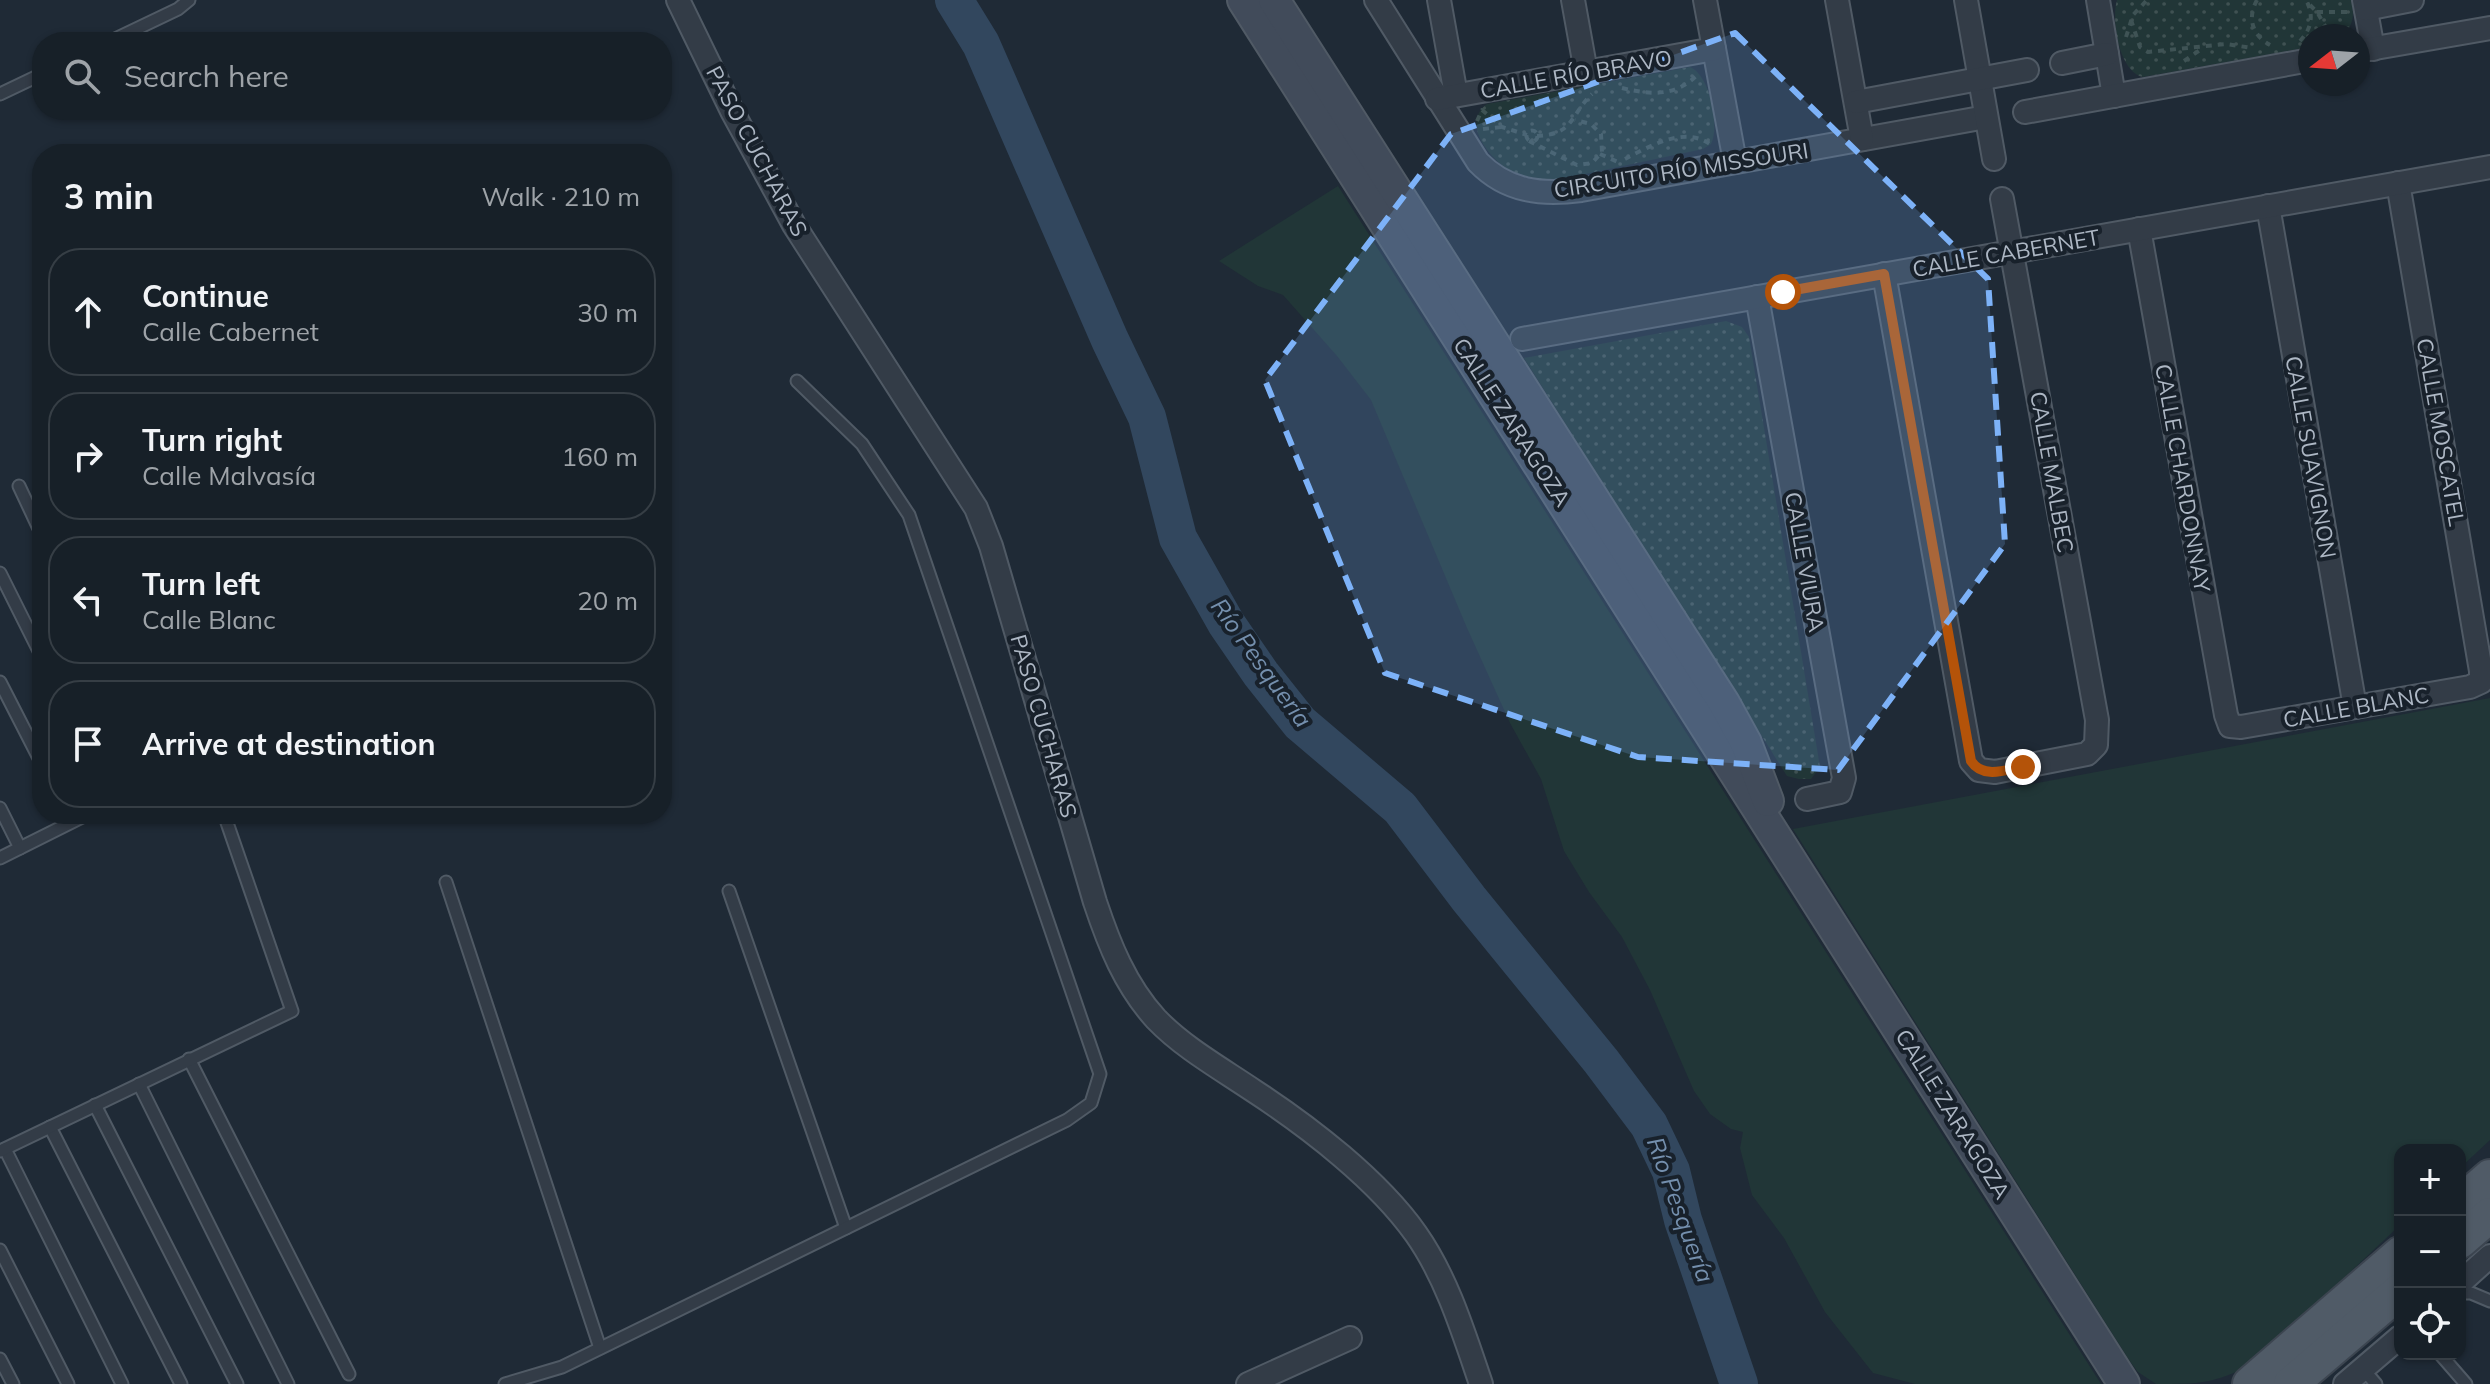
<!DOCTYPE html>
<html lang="en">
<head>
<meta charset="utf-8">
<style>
  body { margin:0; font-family:Mulish,sans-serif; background:#202830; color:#f1f3f6 }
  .controls { position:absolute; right:24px; bottom:24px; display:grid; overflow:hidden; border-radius:16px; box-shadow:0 2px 6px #0004 }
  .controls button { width:72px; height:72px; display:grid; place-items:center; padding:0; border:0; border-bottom:2px solid #363e45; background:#172028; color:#f1f3f6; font:40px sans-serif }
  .compass { position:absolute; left:2298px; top:24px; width:72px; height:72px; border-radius:50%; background:#172028; box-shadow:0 2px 6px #0004; rotate:253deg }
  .stop { position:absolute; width:24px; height:24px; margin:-18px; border:6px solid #b45309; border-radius:50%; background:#fff }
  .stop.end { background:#b45309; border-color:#fff; box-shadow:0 2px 8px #0008 }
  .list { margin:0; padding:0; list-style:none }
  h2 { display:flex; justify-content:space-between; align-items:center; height:104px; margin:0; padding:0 32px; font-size:34px }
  h2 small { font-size:26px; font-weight:400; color:#9ea3a8 }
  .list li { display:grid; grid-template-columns:52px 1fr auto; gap:24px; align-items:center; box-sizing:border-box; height:128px; margin:0 16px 16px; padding:0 16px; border:2px solid #363e45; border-radius:32px }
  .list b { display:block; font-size:30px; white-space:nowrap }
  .list p { margin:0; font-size:26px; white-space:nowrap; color:#9ea3a8 }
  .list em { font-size:26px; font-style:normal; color:#9ea3a8 }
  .icon { flex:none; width:44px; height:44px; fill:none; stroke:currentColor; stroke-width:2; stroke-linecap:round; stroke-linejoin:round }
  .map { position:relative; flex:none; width:2490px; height:1384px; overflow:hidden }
  .search { position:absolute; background:#172028; box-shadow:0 2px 6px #0004; left:32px; top:32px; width:640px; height:88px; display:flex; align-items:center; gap:20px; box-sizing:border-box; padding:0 28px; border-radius:32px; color:#9ea3a8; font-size:30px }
  .panel { position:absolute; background:#172028; box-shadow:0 2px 6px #0004; left:32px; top:144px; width:640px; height:680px; border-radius:32px }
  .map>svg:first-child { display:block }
  .grass { fill:#213637 }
  .park { fill:url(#park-dots) }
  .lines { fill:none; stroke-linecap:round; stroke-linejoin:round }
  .river { stroke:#32475e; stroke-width:38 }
  .lane-casing { stroke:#505a65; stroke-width:15 }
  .street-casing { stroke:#505a65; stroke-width:26 }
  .secondary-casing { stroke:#505a65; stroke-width:34 }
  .primary-casing { stroke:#3c4550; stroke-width:38 }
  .path { stroke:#3f5355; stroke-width:4; stroke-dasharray:6 6; stroke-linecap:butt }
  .lane { stroke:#333c47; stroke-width:11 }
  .street { stroke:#333c47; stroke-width:22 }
  .secondary { stroke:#414b5a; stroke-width:30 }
  .primary { stroke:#505b67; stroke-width:34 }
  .route { stroke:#b45309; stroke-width:10 }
  .marked { fill:#7db2f8; fill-opacity:0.2; stroke:#7db2f8; stroke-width:6; stroke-dasharray:16 10; stroke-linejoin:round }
  .labels { text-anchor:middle; stroke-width:8; stroke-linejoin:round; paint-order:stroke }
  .street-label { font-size:22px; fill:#adb7c4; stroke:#18212b }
  .water-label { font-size:24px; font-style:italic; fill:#748fad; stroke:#18212b }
</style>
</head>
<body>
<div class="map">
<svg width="2490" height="1384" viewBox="0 0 2490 1384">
  <defs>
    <pattern id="park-dots" width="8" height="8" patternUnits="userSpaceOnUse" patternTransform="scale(2)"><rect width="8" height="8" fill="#213637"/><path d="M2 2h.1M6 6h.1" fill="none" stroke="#3f5152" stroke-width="1.8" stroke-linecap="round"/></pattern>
  </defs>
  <rect width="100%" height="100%" fill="#1f2a36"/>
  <g class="grass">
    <polygon points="1338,186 2101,1384 1915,1384 1873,1373 1825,1312 1784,1238 1752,1195 1740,1148 1743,1132 1731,1129 1710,1114 1694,1091 1650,990 1622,937 1589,892 1564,851 1541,779 1510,723 1467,628 1371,400 1337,356 1283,295 1258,286 1219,261"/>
    <path d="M2490,698V1140L2460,1168V1150H2400V1225L2253,1364C2213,1384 2200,1384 2156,1384L2138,1372L2129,1360L1793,829Z"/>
  </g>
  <g class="park">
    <path d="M2117,0H2351C2355,15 2353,25 2343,36H2310V47L2143,77C2119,72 2111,20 2117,0Z"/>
    <path d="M1690,67C1710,75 1720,126 1711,144L1703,149L1552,181C1536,180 1523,178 1509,170C1489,158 1461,123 1487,104Z"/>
    <polygon points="1726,321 1742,327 1749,337 1820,767 1811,779 1799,779 1787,776 1524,358"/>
  </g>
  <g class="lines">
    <polyline class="river" points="954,0 981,44 1110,340 1147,417 1178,538 1226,623 1261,674 1300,723 1400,808 1469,899 1601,1061 1649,1125 1671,1171 1683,1220 1739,1384"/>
    <defs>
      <g id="lane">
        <polyline points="109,42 178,9 189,0"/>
        <polyline points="0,94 42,74"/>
        <polyline points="19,486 42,535"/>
        <polyline points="0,573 42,657"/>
        <polyline points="0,682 42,764"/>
        <polyline points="0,808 20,848"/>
        <polyline points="0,858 88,814"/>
        <polyline points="446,882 600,1348"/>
        <polyline points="729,891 846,1228"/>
        <polyline points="189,1059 349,1374"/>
        <polyline points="139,1084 288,1384"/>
        <polyline points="95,1105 237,1384"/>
        <polyline points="50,1127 181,1384"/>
        <polyline points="5,1149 122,1384"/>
        <polyline points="0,1151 292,1011 224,814"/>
        <polyline points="0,1250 68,1384"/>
        <polyline points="2460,1293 2471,1293 2490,1301"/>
        <polyline points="2440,1354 2466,1384"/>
        <polyline points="0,1359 13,1384"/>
        <polyline points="2363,1369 2376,1384"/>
        <polyline points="505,1384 562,1367 1067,1120 1091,1103 1100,1074 909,515 862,444 797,381"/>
      </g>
      <g id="street">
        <path d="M678,0L732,111L794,225L976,508L991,546L1095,902C1109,944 1125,985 1156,1019C1184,1048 1220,1068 1254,1091C1309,1127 1378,1180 1416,1234C1447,1278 1464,1334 1481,1384"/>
        <path d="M1376,0L1478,162C1507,192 1542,195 1581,190L1986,117"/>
        <polyline points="1439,0 1456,95"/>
        <polyline points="1573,0 1586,72"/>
        <polyline points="1705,0 1735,162"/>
        <polyline points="1837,0 1862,139"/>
        <polyline points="1966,0 1994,159"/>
        <polyline points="2098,0 2114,96"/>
        <polyline points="2364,0 2373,49"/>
        <polyline points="2366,9 2412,0"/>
        <polyline points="2358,51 2490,28"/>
        <polyline points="2062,63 2107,54"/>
        <polyline points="1437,99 1714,49"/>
        <polyline points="1856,102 2027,70"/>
        <polyline points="2025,112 2310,60"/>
        <polyline points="2268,206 2355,707"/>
        <polyline points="2139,229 2226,715 2230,726 2241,727 2470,687 2481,682 2481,671 2398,183"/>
        <polyline points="1884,274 1971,761 1979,770 1995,772 2087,754 2096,745 2097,720 2002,199"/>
        <polyline points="1757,297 1844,778 1840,792 1807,799"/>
        <polyline points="1522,339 2490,167"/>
        <polyline points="2460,1283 2490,1256"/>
        <polyline points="1248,1384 1350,1338"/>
        <polyline points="2345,1384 2400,1337"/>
      </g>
      <g id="secondary">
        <polyline points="1243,0 2124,1384"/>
        <polyline points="1274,0 1724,703 1746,743 1768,801"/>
      </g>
      <g id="primary">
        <polyline points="2460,1203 2490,1177"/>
        <polyline points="2460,1241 2490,1215"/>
        <polyline points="2250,1384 2400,1254"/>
        <polyline points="2291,1384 2400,1291"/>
      </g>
    </defs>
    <use href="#lane" class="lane-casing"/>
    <use href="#street" class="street-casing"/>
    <use href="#secondary" class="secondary-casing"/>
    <use href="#primary" class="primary-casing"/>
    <g class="path">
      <path d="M2257,0C2247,18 2252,35 2270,45"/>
      <polyline points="2310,5 2317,12 2331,36"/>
      <polyline points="2317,12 2347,12"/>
      <polyline points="2131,20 2140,47 2148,52 2226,44 2252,48"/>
      <polyline points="2126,37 2133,15 2147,0"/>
      <path d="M2300,41C2312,28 2314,15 2306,0"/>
      <polyline points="2184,61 2203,48"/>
      <path d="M1622,88C1651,95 1676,97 1698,74"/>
      <polyline points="1477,121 1482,110 1502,127 1527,135"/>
      <polyline points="1483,129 1502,127"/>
      <circle cx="1532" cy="136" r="5.5"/>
      <path d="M1537,136C1575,134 1569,116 1592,94"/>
      <polyline points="1529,141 1577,165 1592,163 1602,152 1601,134 1591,124 1575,120"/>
      <polyline points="1600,154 1618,162"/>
      <path d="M1625,159C1650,146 1684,126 1710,144"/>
    </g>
    <use href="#lane" class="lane"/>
    <use href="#street" class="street"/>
    <use href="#secondary" class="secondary"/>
    <use href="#primary" class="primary"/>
  </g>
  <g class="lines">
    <path class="route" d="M1783,292L1884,274L1971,761C1983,779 2005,770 2023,767"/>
  </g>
  <path class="marked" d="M1735,33L1988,279L2005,544L1838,770L1638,757L1385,673L1265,380L1451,134Z"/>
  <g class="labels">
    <g class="street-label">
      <text transform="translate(1576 74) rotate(-10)" y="8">CALLE RÍO BRAVO</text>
      <text transform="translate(757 151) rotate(62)" y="8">PASO CUCHARAS</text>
      <text transform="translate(1681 170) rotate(-9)" y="8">CIRCUITO RÍO MISSOURI</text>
      <text transform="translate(2006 253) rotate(-10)" y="8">CALLE CABERNET</text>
      <text transform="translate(1512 422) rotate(57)" y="8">CALLE ZARAGOZA</text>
      <text transform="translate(2441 432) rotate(80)" y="8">CALLE MOSCATEL</text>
      <text transform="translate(2311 457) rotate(80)" y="8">CALLE SUAVIGNON</text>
      <text transform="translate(2052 472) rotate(80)" y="8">CALLE MALBEC</text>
      <text transform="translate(2183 478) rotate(80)" y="8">CALLE CHARDONNAY</text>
      <text transform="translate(1805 562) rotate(80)" y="8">CALLE VIURA</text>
      <text transform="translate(2356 707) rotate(-10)" y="8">CALLE BLANC</text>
      <text transform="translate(1044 726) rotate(74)" y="8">PASO CUCHARAS</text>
      <text transform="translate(1953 1114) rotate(58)" y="8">CALLE ZARAGOZA</text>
    </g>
    <g class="water-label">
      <text transform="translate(1261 663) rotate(54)" y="8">Río Pesquería</text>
      <text transform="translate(1680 1210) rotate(70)" y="8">Río Pesquería</text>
    </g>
  </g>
</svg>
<div class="controls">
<button>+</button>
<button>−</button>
<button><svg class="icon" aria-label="locate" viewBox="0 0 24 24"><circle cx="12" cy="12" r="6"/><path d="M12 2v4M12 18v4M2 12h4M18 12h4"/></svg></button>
</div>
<svg class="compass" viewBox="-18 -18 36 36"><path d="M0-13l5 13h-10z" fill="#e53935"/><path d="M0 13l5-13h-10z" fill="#9ea3a8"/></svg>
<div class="stop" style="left:1783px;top:292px"></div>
<div class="stop end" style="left:2023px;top:767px"></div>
<div class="search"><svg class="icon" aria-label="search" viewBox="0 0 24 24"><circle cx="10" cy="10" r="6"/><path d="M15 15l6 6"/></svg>Search here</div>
<section class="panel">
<h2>3 min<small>Walk · 210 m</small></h2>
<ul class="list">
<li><svg class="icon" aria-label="ahead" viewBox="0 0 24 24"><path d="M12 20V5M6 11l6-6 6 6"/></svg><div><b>Continue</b><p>Calle Cabernet</p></div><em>30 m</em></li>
<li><svg class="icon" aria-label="right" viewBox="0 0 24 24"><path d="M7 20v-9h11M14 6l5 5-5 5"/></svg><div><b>Turn right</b><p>Calle Malvasía</p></div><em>160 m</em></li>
<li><svg class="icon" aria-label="left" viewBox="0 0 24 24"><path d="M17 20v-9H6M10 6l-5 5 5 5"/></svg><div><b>Turn left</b><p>Calle Blanc</p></div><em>20 m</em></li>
<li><svg class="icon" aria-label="arrive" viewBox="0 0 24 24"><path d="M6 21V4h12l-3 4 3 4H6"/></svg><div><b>Arrive at destination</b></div></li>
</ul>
</section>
</div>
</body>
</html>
